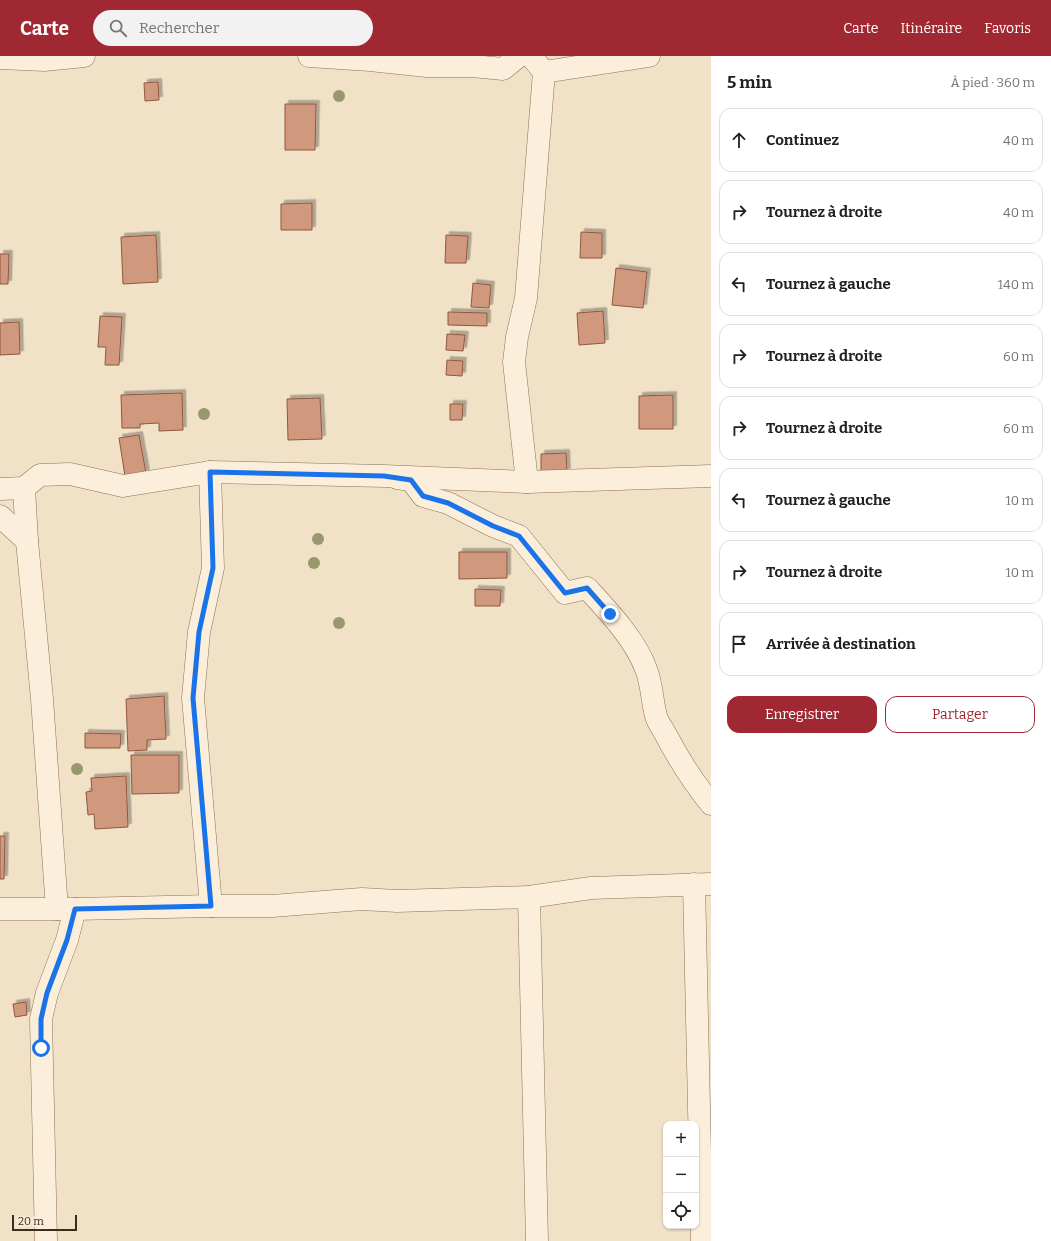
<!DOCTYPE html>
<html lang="fr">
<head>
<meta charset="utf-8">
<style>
  body { margin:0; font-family:Bitter,serif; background:#f2f2f2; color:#202124 }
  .controls { position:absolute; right:12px; bottom:12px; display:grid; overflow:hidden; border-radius:8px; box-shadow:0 1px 3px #0004 }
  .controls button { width:36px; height:36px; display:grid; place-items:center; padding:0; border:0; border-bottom:1px solid #e0e0e0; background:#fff; color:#202124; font:20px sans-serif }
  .scale { position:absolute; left:12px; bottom:10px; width:65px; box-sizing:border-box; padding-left:4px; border:2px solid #3d2b1f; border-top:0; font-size:11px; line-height:14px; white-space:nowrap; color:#3d2b1f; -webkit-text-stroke:3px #f8ecd7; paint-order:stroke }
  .stop { position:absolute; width:12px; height:12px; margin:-9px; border:3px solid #1a73e8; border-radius:50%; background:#fff }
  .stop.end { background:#1a73e8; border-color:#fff; box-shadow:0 1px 4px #0008 }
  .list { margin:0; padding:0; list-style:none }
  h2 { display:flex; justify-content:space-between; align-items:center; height:52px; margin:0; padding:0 16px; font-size:17px }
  h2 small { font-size:13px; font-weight:400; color:#757577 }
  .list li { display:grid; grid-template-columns:26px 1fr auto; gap:12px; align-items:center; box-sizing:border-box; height:64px; margin:0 8px 8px; padding:0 8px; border:1px solid #e0e0e0; border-radius:12px }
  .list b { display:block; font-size:15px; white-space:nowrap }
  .list em { font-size:13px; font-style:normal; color:#757577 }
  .actions { display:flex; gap:8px; padding:12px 16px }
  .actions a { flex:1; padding:9px 0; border:1px solid #a02832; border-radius:12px; text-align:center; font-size:14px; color:#a02832 }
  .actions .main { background:#a02832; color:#fff }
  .icon { flex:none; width:22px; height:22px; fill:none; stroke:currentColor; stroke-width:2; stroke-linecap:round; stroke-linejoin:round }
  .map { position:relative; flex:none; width:711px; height:1185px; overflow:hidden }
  header { display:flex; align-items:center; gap:24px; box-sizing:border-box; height:56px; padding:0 20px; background:#a02832; color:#fff }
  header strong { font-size:19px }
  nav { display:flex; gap:22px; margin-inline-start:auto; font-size:14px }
  .search { width:280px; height:36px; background:#f2f2f2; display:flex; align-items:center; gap:10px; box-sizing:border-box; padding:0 14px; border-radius:22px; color:#757577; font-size:15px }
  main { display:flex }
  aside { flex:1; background:#fff }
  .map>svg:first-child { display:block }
  .building { fill:#d0987b; stroke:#8e583f; filter:url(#shadow) }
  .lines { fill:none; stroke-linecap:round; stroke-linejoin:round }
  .street-casing { stroke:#8e725b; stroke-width:23 }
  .street { stroke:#fbefdb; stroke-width:22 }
  .tree { fill:#99976e }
  .route { stroke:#1a73e8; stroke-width:5 }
</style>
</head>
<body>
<header>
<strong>Carte</strong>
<div class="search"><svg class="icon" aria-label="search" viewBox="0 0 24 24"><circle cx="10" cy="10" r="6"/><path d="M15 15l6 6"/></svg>Rechercher</div>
<nav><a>Carte</a><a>Itinéraire</a><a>Favoris</a></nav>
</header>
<main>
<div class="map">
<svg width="711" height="1185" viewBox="0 0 711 1185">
  <defs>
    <filter id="shadow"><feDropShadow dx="3.5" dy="-3.5" stdDeviation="0" flood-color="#0004"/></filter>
  </defs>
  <rect width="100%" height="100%" fill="#f1e1c7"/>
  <g class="building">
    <polygon points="158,26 159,44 145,45 144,27"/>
    <polygon points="285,48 316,48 315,94 285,94"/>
    <polygon points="312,147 312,174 281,174 281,148"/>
    <polygon points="581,176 602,177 602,202 580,202"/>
    <polygon points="156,179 158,226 123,228 121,181"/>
    <polygon points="446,179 468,180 466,207 445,207"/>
    <polygon points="0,198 9,198 8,228 0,228"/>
    <polygon points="616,212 647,216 643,252 612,249"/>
    <polygon points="473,227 491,229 489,252 471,251"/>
    <polygon points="603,255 605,287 579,289 577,257"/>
    <polygon points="448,256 487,257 487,270 448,269"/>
    <polygon points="100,260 122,261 119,309 105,309 106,291 98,291"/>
    <polygon points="19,266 20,298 0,299 0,267"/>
    <polygon points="447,278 465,279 463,295 446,294"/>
    <polygon points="447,304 463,305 462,320 446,319"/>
    <polygon points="182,337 183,374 159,375 159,367 140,368 140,372 122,372 121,339"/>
    <polygon points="673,339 673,373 639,373 639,340"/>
    <polygon points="320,342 322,383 288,384 287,343"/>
    <polygon points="450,348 463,348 462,364 450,364"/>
    <polygon points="139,379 146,417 125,420 119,382"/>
    <polygon points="566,397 567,416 541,418 541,398"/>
    <polygon points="459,496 507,496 507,522 459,523"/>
    <polygon points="475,533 501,534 500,550 475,550"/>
    <polygon points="164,640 166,683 147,684 147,694 128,695 126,643"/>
    <polygon points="85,677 121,678 120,692 85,692"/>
    <polygon points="131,699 179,699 179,737 132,738"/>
    <polygon points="126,720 128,771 95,773 94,758 88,759 86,736 92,735 91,722"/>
    <polygon points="0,780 5,780 4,823 0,823"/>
    <polygon points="26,946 27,959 15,961 13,948"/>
  </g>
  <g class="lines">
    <defs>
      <g id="street">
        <polyline points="309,0 370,4 427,10 473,10 503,13 519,0"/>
        <polyline points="0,2 44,4 84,0"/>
        <polyline points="534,4 544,16 649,0"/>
        <polyline points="210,416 213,512 199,576 193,642 211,850"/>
        <path d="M397,422L411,424L423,440L448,447L493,470L519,480L565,537L587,532C608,555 635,583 646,613C652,628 652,645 656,660C658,667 663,673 666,679C679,704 694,727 711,748"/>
        <polyline points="527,426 514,306 517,281 526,242 544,16"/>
        <polyline points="24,432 27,485 42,643 57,853"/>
        <polyline points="0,433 24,432 40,419 70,418 123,430 210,416 384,420 527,426 711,420"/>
        <polyline points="0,460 27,485"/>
        <polyline points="694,828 702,1185"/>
        <polyline points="529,841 537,1185"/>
        <polyline points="0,853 75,853 211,850 272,850 362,843 397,845 529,841 591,832 711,828"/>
        <polyline points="46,1185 41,963 47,937 67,884 75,853"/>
      </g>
    </defs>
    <use href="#street" class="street-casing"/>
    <use href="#street" class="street"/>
  </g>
  <g class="tree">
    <circle cx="339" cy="40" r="6"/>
    <circle cx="204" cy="358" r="6"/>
    <circle cx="318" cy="483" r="6"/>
    <circle cx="314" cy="507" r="6"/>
    <circle cx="339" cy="567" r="6"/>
    <circle cx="77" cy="713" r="6"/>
  </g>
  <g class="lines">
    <polyline class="route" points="41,992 41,963 47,937 67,884 75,853 211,850 193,642 199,576 213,512 210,416 384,420 411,424 423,440 448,447 493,470 519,480 565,537 587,532 610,558"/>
  </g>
</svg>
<div class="controls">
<button>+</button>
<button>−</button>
<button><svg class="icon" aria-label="locate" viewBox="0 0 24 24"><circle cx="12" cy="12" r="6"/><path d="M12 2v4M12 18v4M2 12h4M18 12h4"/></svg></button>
</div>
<div class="scale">20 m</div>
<div class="stop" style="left:41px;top:992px"></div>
<div class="stop end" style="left:610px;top:558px"></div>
</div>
<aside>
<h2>5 min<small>À pied · 360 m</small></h2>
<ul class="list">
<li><svg class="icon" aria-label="ahead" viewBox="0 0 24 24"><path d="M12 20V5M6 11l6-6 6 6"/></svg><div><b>Continuez</b></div><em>40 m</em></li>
<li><svg class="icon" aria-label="right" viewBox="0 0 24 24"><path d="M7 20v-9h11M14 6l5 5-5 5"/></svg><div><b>Tournez à droite</b></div><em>40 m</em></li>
<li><svg class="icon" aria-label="left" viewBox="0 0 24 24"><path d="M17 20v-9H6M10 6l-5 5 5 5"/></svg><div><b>Tournez à gauche</b></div><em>140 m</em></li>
<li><svg class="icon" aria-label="right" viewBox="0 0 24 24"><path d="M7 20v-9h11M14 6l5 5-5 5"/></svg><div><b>Tournez à droite</b></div><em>60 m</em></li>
<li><svg class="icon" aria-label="right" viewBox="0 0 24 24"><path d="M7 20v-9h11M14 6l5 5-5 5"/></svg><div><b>Tournez à droite</b></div><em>60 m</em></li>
<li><svg class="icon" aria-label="left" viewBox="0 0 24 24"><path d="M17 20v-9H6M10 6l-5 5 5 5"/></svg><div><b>Tournez à gauche</b></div><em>10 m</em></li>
<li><svg class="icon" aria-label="right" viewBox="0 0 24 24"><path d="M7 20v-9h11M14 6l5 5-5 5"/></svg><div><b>Tournez à droite</b></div><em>10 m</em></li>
<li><svg class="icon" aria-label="arrive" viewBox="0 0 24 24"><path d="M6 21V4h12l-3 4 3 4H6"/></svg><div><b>Arrivée à destination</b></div></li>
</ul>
<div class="actions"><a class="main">Enregistrer</a><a>Partager</a></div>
</aside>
</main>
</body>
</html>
